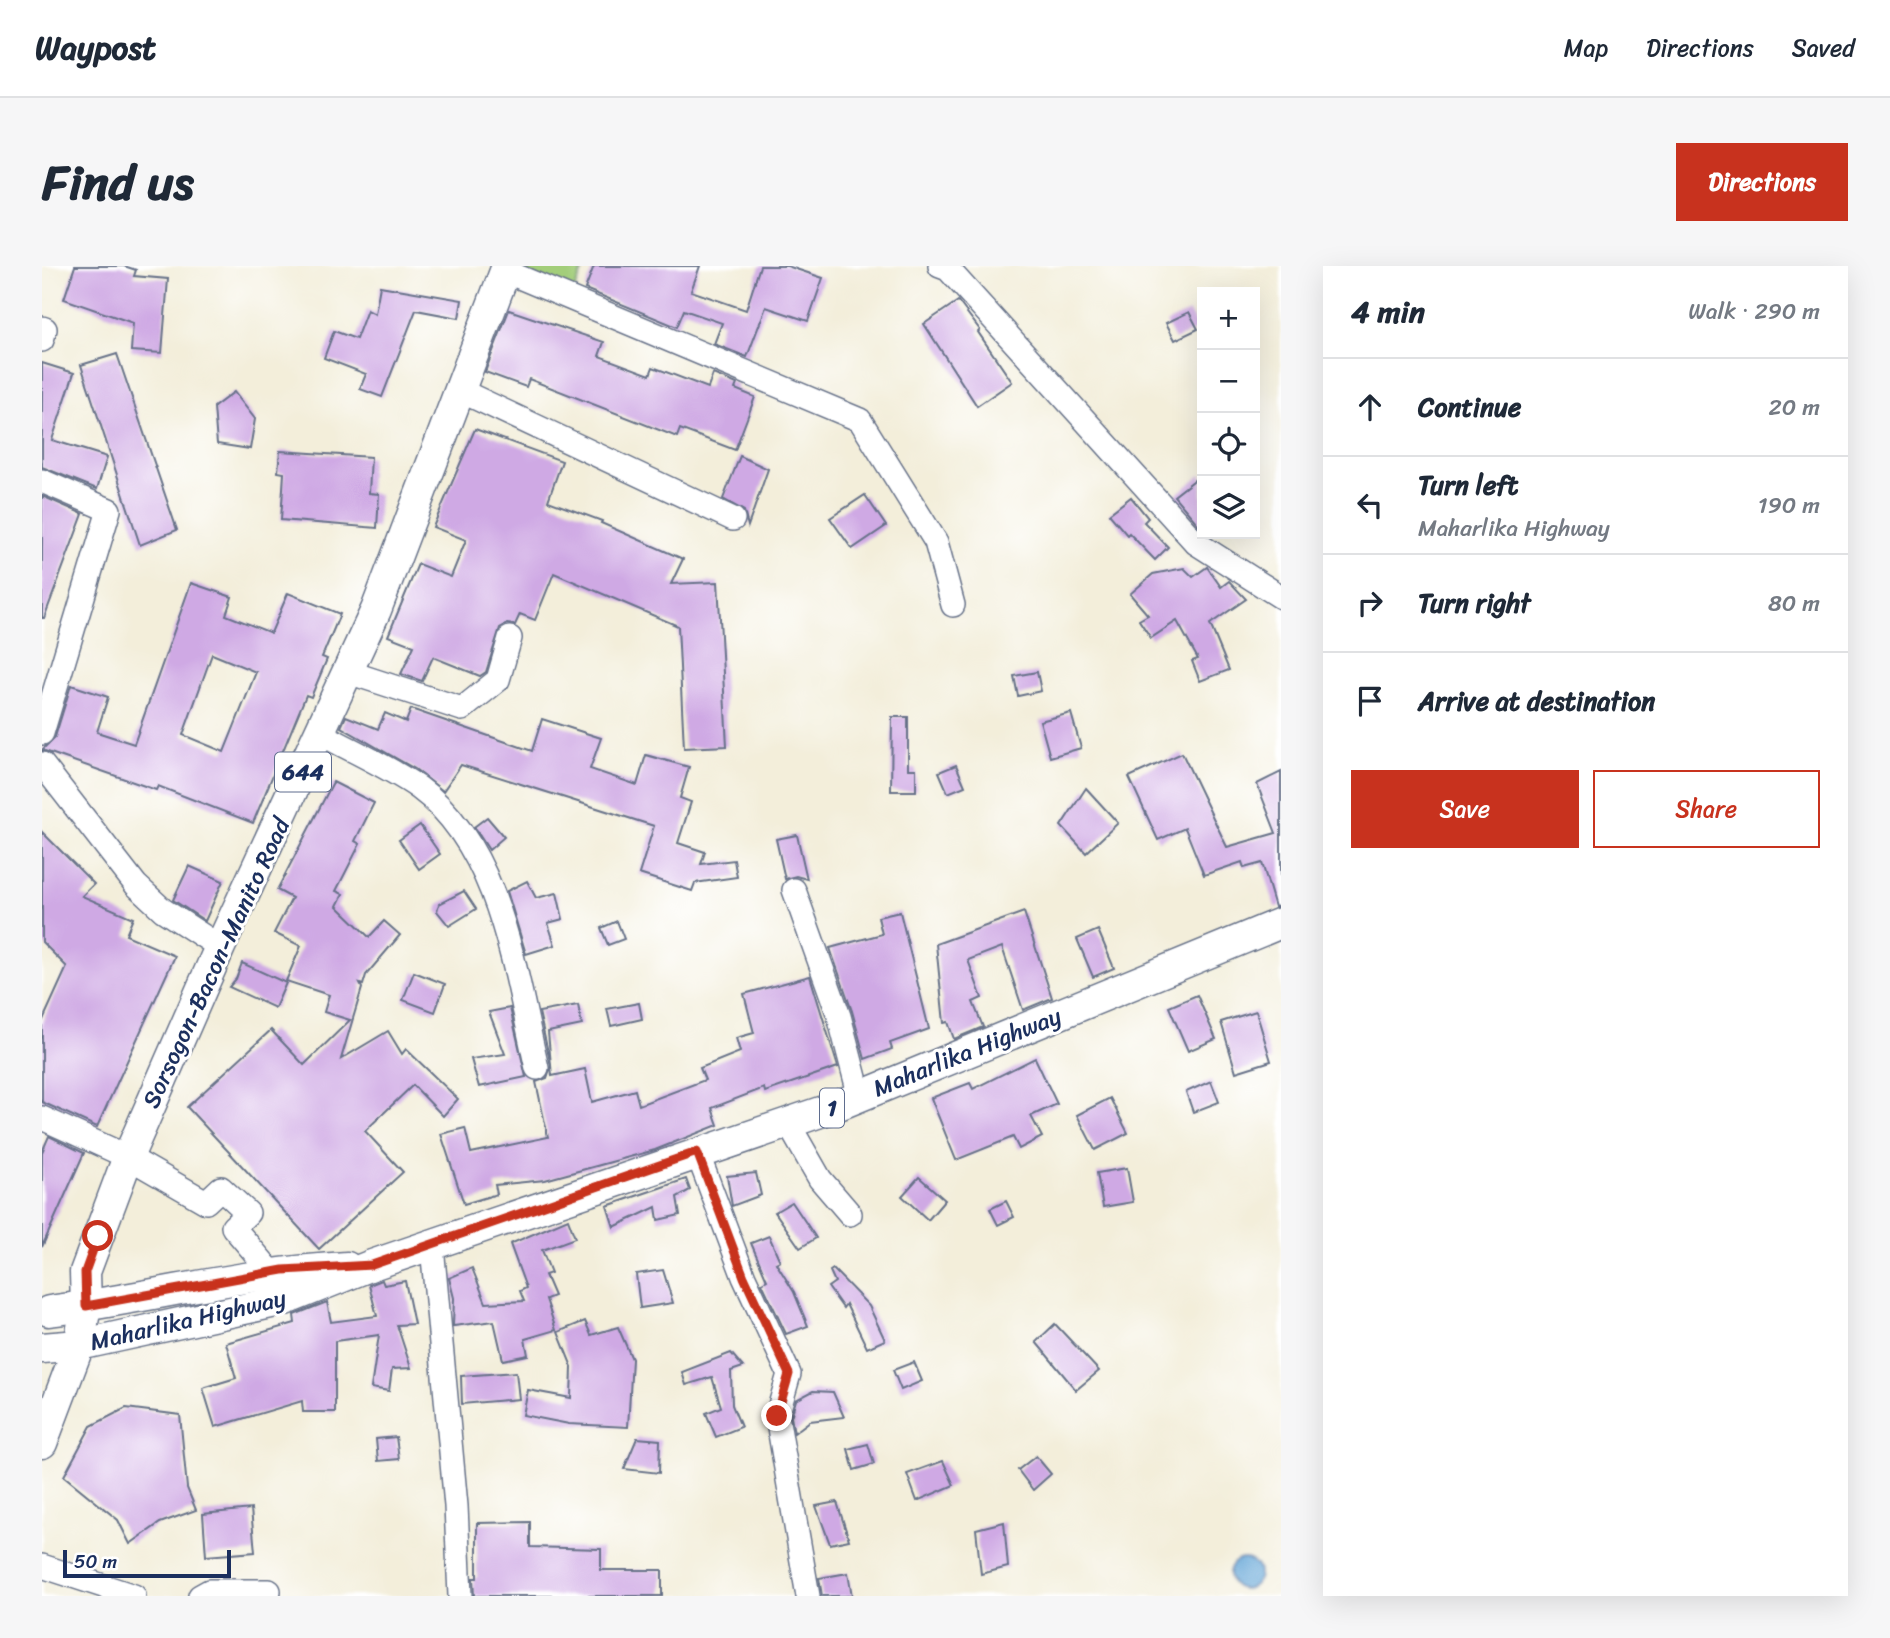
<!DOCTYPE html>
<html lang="en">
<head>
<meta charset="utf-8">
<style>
  body { margin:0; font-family:Sriracha,sans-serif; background:#f6f6f7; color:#1f2937 }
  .controls { position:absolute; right:21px; top:21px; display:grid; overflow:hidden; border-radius:0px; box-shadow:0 7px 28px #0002 }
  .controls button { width:63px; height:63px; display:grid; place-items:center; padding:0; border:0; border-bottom:2px solid #e0e1e3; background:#fff; color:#1f2937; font:35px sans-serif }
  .scale { position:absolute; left:21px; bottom:18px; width:168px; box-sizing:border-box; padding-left:7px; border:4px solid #1b2f5e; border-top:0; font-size:19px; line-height:24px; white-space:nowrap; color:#1b2f5e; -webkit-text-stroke:5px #fff; paint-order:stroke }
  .stop { position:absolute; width:21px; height:21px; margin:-16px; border:5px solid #c8321e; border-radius:50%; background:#fff }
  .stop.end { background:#c8321e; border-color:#fff; box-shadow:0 2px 7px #0008 }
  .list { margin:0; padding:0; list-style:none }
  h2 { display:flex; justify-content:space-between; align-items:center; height:91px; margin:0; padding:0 28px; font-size:30px }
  h2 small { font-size:23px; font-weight:400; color:#747a83 }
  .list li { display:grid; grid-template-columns:46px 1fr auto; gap:21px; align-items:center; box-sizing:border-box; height:98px; padding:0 28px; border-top:2px solid #e0e1e3 }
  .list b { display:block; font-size:26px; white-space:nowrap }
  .list p { margin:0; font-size:23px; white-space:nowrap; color:#747a83 }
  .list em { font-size:23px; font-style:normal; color:#747a83 }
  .actions { display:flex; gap:14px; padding:21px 28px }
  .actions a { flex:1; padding:16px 0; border:2px solid #c8321e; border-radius:0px; text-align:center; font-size:24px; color:#c8321e }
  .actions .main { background:#c8321e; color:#fff }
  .icon { flex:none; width:38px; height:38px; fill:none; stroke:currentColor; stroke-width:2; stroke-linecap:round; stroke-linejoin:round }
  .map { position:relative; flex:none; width:1239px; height:1330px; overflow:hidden; border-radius:0px }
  header { display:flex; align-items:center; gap:42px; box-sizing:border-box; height:98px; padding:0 35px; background:#fff; border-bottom:2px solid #e0e1e3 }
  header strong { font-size:33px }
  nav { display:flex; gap:38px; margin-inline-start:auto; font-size:24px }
  .intro { display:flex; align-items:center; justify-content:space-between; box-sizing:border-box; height:168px; padding:0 42px }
  h1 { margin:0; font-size:49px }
  .button { padding:18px 32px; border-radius:0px; background:#c8321e; color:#fff; font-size:24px; font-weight:700 }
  main { display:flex; gap:42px; padding:0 42px }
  aside { flex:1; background:#fff; border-radius:0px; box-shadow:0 7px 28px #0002 }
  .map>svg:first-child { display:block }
  .green { fill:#a3ce7a; stroke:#5f7e6c; stroke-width:2 }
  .water { fill:#62a4d6; stroke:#3e6a9a; stroke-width:2 }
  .building { fill:#cfa9e4; fill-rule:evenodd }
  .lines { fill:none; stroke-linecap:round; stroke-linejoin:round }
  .minor-casing { stroke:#677289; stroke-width:26 }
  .major-casing { stroke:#677289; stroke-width:33 }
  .minor { stroke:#fff; stroke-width:23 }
  .major { stroke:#fff; stroke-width:30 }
  .route { stroke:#c8321e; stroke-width:9 }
  .labels { text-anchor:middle; stroke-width:6; stroke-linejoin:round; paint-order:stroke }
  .shield { fill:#fff; stroke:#5f6d8e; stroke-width:2 }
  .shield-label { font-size:23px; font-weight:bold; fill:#1b2f5e }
  .street-label { font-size:24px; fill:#1b2f5e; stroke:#fff }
</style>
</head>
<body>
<header>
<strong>Waypost</strong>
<nav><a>Map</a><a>Directions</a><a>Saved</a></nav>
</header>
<div class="intro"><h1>Find us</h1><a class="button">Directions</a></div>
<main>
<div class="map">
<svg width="1239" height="1330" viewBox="0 0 1239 1330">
  <rect width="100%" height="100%" fill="#fff"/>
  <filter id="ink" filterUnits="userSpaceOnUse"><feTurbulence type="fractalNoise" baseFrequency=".0143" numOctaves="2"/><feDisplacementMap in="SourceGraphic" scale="14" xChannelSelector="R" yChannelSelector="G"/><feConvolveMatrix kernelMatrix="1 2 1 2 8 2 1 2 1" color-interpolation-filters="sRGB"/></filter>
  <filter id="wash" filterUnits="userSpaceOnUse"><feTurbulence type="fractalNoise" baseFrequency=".00686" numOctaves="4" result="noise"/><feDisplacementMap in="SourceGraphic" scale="28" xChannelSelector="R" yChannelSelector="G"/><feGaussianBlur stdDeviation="1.57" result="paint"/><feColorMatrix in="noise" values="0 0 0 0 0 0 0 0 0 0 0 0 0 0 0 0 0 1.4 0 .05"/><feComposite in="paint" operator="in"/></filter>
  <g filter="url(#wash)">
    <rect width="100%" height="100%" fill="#f3eeda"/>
    <polygon class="green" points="482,0 542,0 532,26 480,6"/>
    <circle class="water" cx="1202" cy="1308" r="15"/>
    <g id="blocks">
      <g class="building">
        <polygon points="33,0 82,0 94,4 92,10 126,13 120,87 89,85 91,57 22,33"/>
        <polygon points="552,0 658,0 649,25 704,44 718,0 745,0 781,12 766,55 724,41 705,91 672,78 680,57 642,44 635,61 543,23"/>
        <polygon points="338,20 420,34 417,52 374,44 340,131 318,123 324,108 282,92 292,65 314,73 325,44 333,48"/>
        <polygon points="916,35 938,64 936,66 970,116 935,140 882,58"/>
        <polygon points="467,44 562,76 557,90 608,109 611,101 666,122 671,108 695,118 693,123 713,131 693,184 638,163 635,171 487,113 484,121 443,106"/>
        <polygon points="1147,46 1156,63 1133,74 1124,57"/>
        <polygon points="75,88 135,264 98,279 39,99"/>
        <polygon points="0,97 32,107 10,174 65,191 55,223 0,201"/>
        <polygon points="192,126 213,153 208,183 175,178 172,141"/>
        <polygon points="433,163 520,195 506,235 560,255 559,257 641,293 629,318 676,316 685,480 642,482 636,360 512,307 493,354 478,348 473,359 465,358 458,362 444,406 438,410 391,391 380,415 359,408 372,380 346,370 376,298 409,311 424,274 391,261"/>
        <polygon points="238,185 329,191 327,227 337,228 335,262 239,254 242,207 236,206"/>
        <polygon points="698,190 726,203 706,260 702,245 681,233"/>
        <polygon points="1160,208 1160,263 1132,230"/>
        <polygon points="823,229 844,260 810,283 788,252"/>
        <polygon points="0,230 41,248 2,352 0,352"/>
        <polygon points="1089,231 1106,252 1102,256 1126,281 1113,294 1087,267 1085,269 1067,248"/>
        <polygon points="1165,301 1179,321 1187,315 1204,333 1168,358 1187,404 1158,415 1150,395 1156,393 1135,355 1109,372 1097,354 1106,349 1088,328 1111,308 1142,302 1151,311"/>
        <path d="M149,317L190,331L184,349L229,367L246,327L298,348L280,391L285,393L269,431L264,429L211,557L116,520L114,524L0,484L13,471L29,419L66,431L55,466L92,478ZM170,388L214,406L182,486L141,469Z"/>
        <polygon points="995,406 999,425 976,430 972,410"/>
        <polygon points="369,443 490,485 500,453 559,472 548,503 595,519 604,489 647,501 638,532 649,536 636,577 663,586 659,598 692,594 695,611 653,617 650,625 597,608 612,560 419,499 401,525 373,503 299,461 304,450 336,463 343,447 364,456"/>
        <polygon points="1029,447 1039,482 1008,491 998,455"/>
        <polygon points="850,451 866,451 866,503 874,503 874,525 849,525"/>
        <polygon points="1140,487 1185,581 1234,567 1215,518 1239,506 1239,640 1233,641 1220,597 1202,602 1200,596 1162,609 1143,562 1116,574 1087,511"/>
        <polygon points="914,499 923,520 906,527 897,506"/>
        <polygon points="291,516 332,537 313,575 318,578 294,625 301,628 295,640 327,671 342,655 358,669 324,709 321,719 318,718 320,722 299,793 346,765 360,788 364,783 416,833 401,850 371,819 323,865 361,906 277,983 145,841 229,764 262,799 308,754 282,746 287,729 244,715 259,680 232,667 250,632 235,624"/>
        <polygon points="1044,522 1076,557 1044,587 1019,560"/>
        <polygon points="445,551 462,571 447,584 432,561"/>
        <polygon points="378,559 398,588 377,603 357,574"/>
        <polygon points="0,566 52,618 40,630 91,652 84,669 133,690 55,861 0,836 0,756 25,701 0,676"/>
        <polygon points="755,569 765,613 754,610 743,613 734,573"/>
        <polygon points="147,600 181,615 163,655 131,634"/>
        <polygon points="485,615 494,632 515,627 521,653 506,657 513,679 484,688 465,625"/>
        <polygon points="422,625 434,643 407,660 395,645 397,638"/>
        <polygon points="858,646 887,763 848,777 850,783 823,793 810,745 788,682 840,668 836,651"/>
        <polygon points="982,646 1010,732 981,744 960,681 926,694 940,732 931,736 941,761 912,773 906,756 902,757 894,678"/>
        <polygon points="575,655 582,673 566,679 559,662"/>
        <polygon points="1056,664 1072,702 1051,711 1035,673"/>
        <polygon points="200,697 244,717 233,742 187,721 194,713"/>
        <polygon points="372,706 403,718 393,746 361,734"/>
        <polygon points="768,710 796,801 723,826 722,822 670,842 676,859 613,884 503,914 453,919 455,928 422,938 399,868 423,862 429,887 506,871 494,816 505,812 509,800 497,746 536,739 540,759 506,766 510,810 543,803 550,836 593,824 597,839 663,814 658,802 698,786 694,772 712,767 702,728"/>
        <polygon points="1155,729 1174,773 1146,785 1127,741"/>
        <polygon points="597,737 600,753 569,760 565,743"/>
        <polygon points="468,742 484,811 437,821 429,793 463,788 447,746"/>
        <polygon points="1214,745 1229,795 1194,806 1179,756"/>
        <polygon points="993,792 1015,838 989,850 1000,871 977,883 971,871 914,894 889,832 928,817 931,823"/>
        <polygon points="1169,815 1177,836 1151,846 1144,826"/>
        <polygon points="1068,832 1086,867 1053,884 1035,849"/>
        <polygon points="7,870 42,887 0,981 0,886"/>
        <polygon points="1085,902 1091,936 1061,941 1055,907"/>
        <polygon points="714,907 719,929 690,940 685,910"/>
        <polygon points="877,911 903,934 886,954 860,930"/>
        <polygon points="644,913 648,924 635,931 638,949 616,954 614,941 572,961 565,940"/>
        <polygon points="964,935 972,951 956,959 948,943"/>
        <polygon points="750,936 774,972 758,982 733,946"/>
        <polygon points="526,953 533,972 500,984 509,1007 503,1009 512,1030 504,1033 514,1064 483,1073 486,1089 461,1094 452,1055 411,1060 412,1032 407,1012 430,1002 444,1037 482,1035 478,1025 484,1022 468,978"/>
        <polygon points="727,970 738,995 734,997 752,1026 766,1060 744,1068 720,1017 725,1014 709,977"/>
        <polygon points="791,1003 827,1040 843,1074 825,1082 804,1038 801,1042 786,1021 793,1016 788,1005"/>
        <polygon points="621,1004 631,1037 598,1042 594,1008"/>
        <polygon points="340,1014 342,1019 363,1015 372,1058 355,1059 369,1102 350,1103 347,1125 329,1122 337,1069 293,1075 293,1146 261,1146 260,1135 173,1161 161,1122 194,1112 184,1077 253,1057 252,1049 285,1036 289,1056 335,1050 327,1019"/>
        <polygon points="543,1055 549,1069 576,1061 590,1093 586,1161 527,1158 481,1149 486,1124 529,1132 530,1101 516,1066"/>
        <polygon points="1013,1058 1057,1105 1034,1124 994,1076"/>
        <polygon points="689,1087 701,1101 689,1105 690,1139 699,1161 674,1171 664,1147 679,1141 670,1111 644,1119 640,1106"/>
        <polygon points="872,1096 880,1115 859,1124 851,1104"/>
        <polygon points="474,1106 477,1133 420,1138 419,1110"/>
        <polygon points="771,1125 791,1126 802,1151 768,1155 752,1167 749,1151 754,1134"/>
        <polygon points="84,1142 138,1149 145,1222 154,1244 118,1257 88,1278 76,1254 22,1210 49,1160"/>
        <polygon points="354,1171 357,1193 336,1195 334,1173"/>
        <polygon points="595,1172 618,1174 617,1207 582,1203"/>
        <polygon points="826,1178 832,1198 812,1204 806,1183"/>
        <polygon points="994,1190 1009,1208 991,1224 976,1204"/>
        <polygon points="901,1195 912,1219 875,1235 865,1208"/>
        <polygon points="795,1236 807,1274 788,1278 774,1240"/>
        <polygon points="209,1243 213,1286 164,1290 161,1248"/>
        <polygon points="488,1256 488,1281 559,1283 559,1304 620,1304 620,1330 432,1330 431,1312 435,1312 435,1257"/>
        <polygon points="962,1256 966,1301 939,1308 934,1263"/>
        <polygon points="806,1307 810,1330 780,1330 777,1312"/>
      </g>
    </g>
  </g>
  <g filter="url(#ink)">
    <use href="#blocks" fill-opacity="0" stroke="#677289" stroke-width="2"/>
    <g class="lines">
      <defs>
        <g id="minor">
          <polyline points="898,0 906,3 1154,277 1239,331"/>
          <polyline points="463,5 818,154 894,276 911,339"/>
          <polyline points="0,62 3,63 0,74"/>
          <polyline points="417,124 691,253"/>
          <polyline points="0,215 67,244 0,467"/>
          <polyline points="306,406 420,443 456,414 468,372"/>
          <path d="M278,467C310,485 347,501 377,522C459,582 473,708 495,802"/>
          <polyline points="0,498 94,619 121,644 178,681"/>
          <polyline points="752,624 797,750 818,831"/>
          <polyline points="0,852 86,891 164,936 179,922 206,947 191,961 230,1007"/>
          <polyline points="746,857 778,913 808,948"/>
          <polyline points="655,886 702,1011 747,1108 735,1150 766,1330"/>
          <polyline points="390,980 414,1240 418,1330"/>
          <polyline points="0,1300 92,1330"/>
          <polyline points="158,1330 167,1325 227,1325"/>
        </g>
        <g id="major">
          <path d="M7,1045C106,1032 204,1006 305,1001"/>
          <polyline points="0,1082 37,1079 243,1034 330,999 787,843 1239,657"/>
          <polyline points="0,1177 37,1079 44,1040 43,1006 86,891 178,681 334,344 465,0"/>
        </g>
      </defs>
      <use href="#minor" class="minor-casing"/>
      <use href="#major" class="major-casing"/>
      <use href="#minor" class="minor"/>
      <use href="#major" class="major"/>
    </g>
  </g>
  <g class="lines" filter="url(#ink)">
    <polyline class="route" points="56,970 43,1006 44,1040 241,1004 330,999 655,886 702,1011 747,1108 735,1150"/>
  </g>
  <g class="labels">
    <g class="shield">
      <rect x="233" y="486.5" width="56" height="39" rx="5"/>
      <rect x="778" y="822.5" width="24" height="39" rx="5"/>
    </g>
    <g class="shield-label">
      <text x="261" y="514">644</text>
      <text x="790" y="850">1</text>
    </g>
    <g class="street-label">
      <text transform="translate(174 697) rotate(-65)" y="8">Sorsogon-Bacon-Manito Road</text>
      <text transform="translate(925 786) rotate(-22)" y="8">Maharlika Highway</text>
      <text transform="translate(146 1054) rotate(-13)" y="8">Maharlika Highway</text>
    </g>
  </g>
</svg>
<div class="controls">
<button>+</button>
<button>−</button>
<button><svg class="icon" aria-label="locate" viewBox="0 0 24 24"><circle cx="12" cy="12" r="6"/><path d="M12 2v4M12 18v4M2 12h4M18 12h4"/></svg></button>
<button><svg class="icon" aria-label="layers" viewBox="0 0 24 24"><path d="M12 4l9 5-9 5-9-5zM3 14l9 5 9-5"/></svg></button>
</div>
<div class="scale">50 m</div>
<div class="stop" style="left:56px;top:970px"></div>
<div class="stop end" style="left:735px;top:1150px"></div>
</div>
<aside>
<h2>4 min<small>Walk · 290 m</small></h2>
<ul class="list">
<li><svg class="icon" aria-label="ahead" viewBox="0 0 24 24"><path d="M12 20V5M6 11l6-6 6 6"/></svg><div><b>Continue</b></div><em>20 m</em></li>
<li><svg class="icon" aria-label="left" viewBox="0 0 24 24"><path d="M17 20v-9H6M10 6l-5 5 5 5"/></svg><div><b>Turn left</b><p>Maharlika Highway</p></div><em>190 m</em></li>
<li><svg class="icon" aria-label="right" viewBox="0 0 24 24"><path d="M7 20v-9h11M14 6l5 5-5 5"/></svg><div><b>Turn right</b></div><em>80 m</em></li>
<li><svg class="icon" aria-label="arrive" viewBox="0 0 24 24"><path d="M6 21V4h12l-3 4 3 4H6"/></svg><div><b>Arrive at destination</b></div></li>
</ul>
<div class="actions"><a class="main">Save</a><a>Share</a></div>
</aside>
</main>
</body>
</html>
